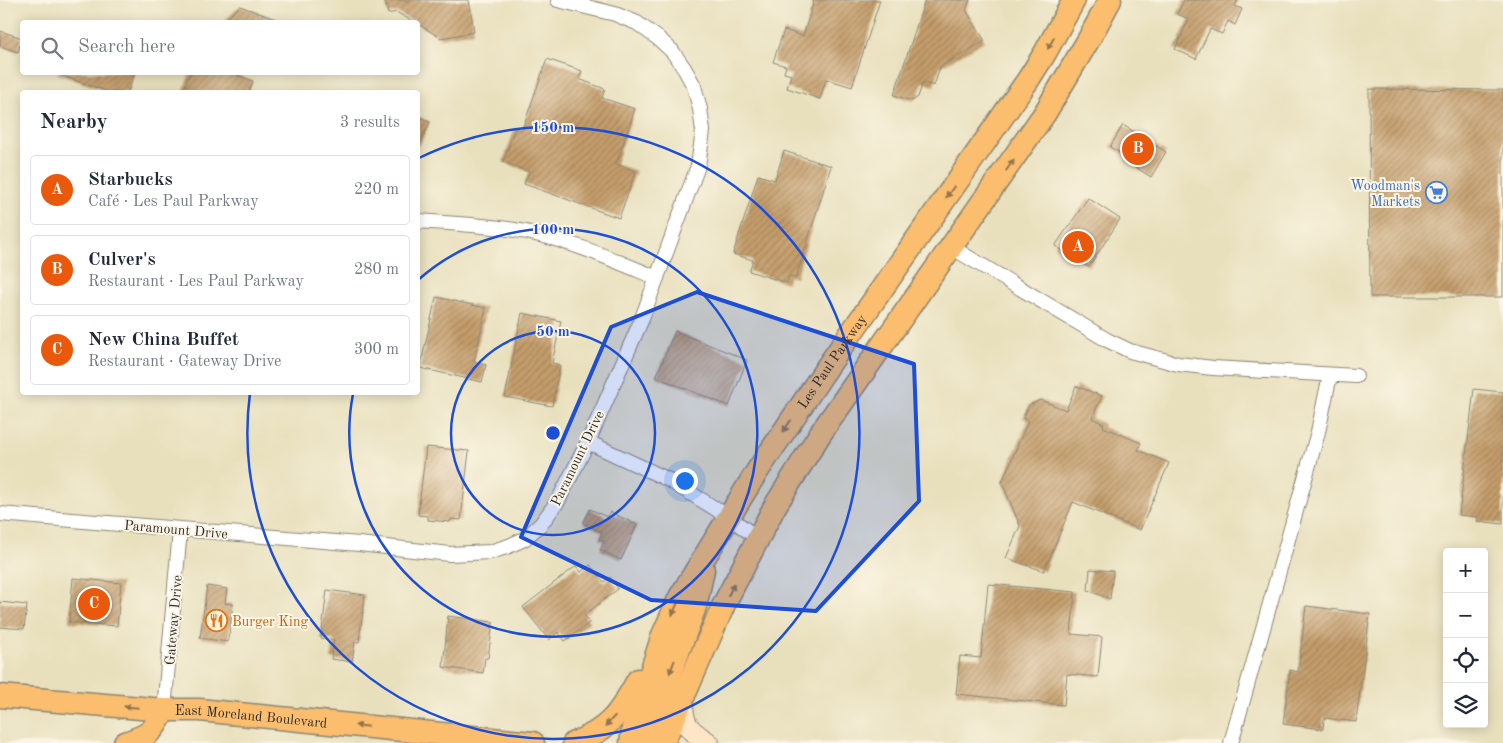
<!DOCTYPE html>
<html lang="en">
<head>
<meta charset="utf-8">
<style>
  body { margin:0; font-family:"Old Standard TT",serif; background:#f2f2f3; color:#1f2937 }
  .controls { position:absolute; right:15px; bottom:15px; display:grid; overflow:hidden; border-radius:5px; box-shadow:0 2px 12px #0003 }
  .controls button { width:45px; height:45px; display:grid; place-items:center; padding:0; border:0; border-bottom:1px solid #e0e1e3; background:#fff; color:#1f2937; font:25px sans-serif }
  .you { position:absolute; left:684px; top:480px; width:18px; height:18px; margin:-12px; border:4px solid #fff; border-radius:50%; background:#1a73e8; box-shadow:0 0 0 8px #1a73e833 }
  .badge { display:grid; place-items:center; width:32px; height:32px; border-radius:50%; background:#ea580c; color:#fff; font-size:16px; font-weight:700 }
  .pin { position:absolute; translate:-50% -50%; border:2px solid #fff; box-shadow:0 1px 5px #0006 }
  .list { margin:0; padding:0; list-style:none }
  h2 { display:flex; justify-content:space-between; align-items:center; height:65px; margin:0; padding:0 20px; font-size:21px }
  h2 small { font-size:16px; font-weight:400; color:#747a83 }
  .list li { display:grid; grid-template-columns:32px 1fr auto; gap:15px; align-items:center; box-sizing:border-box; height:70px; margin:0 10px 10px; padding:0 10px; border:1px solid #e0e1e3; border-radius:5px }
  .list b { display:block; font-size:19px; white-space:nowrap }
  .list p { margin:0; font-size:16px; white-space:nowrap; color:#747a83 }
  .list em { font-size:16px; font-style:normal; color:#747a83 }
  .icon { flex:none; width:28px; height:28px; fill:none; stroke:currentColor; stroke-width:2; stroke-linecap:round; stroke-linejoin:round }
  .map { position:relative; flex:none; width:1503px; height:743px; overflow:hidden }
  .search { position:absolute; background:#fff; box-shadow:0 2px 12px #0003; left:20px; top:20px; width:400px; height:55px; display:flex; align-items:center; gap:12px; box-sizing:border-box; padding:0 18px; border-radius:5px; color:#747a83; font-size:19px }
  .panel { position:absolute; background:#fff; box-shadow:0 2px 12px #0003; left:20px; top:90px; width:400px; height:305px; border-radius:5px }
  .map>svg:first-child { display:block }
  .building { fill:url(#building-hatch) }
  .lines { fill:none; stroke-linecap:round; stroke-linejoin:round }
  .street-casing { stroke:#8a8674; stroke-width:16 }
  .secondary-casing { stroke:#8a8674; stroke-width:22 }
  .primary-casing { stroke:#8a8674; stroke-width:25 }
  .street { stroke:#fff; stroke-width:14 }
  .secondary { stroke:#fde5c5; stroke-width:20 }
  .primary { stroke:#fbbd6e; stroke-width:22 }
  .oneway { fill:#93744c }
  .marked { fill:#1d4ed8; fill-opacity:0.2; stroke:#1d4ed8; stroke-width:4; stroke-linejoin:round }
  .ring { fill:none; stroke:#1d4ed8; stroke-width:2.5 }
  .labels { text-anchor:middle; stroke-width:4; stroke-linejoin:round; paint-order:stroke }
  .shop-label { font-size:14px; fill:#366cbe; stroke:#fcf5e5; text-anchor:end }
  .street-label { font-size:14px; fill:#2b2b2b; stroke:#fcf5e5 }
  .food-label { font-size:14px; fill:#c56008; stroke:#fcf5e5; text-anchor:start }
  .centre { fill:#1d4ed8; stroke:#fcf5e5; stroke-width:2.5 }
  .ring-label { font-size:15px; text-anchor:middle; font-weight:bold; fill:#1d4ed8; stroke:#fcf5e5; stroke-width:4; stroke-linejoin:round; paint-order:stroke }
</style>
</head>
<body>
<div class="map">
<svg width="1503" height="743" viewBox="0 0 1503 743">
  <defs>
    <pattern id="building-hatch" width="6" height="6" patternUnits="userSpaceOnUse" patternTransform="scale(1.25)"><rect width="6" height="6" fill="#c49d6b"/><path d="M-1 1l2-2M0 6l6-6M5 7l2-2" fill="none" stroke="#9f8058"/></pattern>
  </defs>
  <rect width="100%" height="100%" fill="#fcf5e5"/>
  <filter id="ink" filterUnits="userSpaceOnUse"><feTurbulence type="fractalNoise" baseFrequency=".02" numOctaves="2"/><feDisplacementMap in="SourceGraphic" scale="10" xChannelSelector="R" yChannelSelector="G"/><feConvolveMatrix kernelMatrix="1 2 1 2 8 2 1 2 1" color-interpolation-filters="sRGB"/></filter>
  <filter id="wash" filterUnits="userSpaceOnUse"><feTurbulence type="fractalNoise" baseFrequency=".0096" numOctaves="4" result="noise"/><feDisplacementMap in="SourceGraphic" scale="20" xChannelSelector="R" yChannelSelector="G"/><feGaussianBlur stdDeviation="1.12" result="paint"/><feColorMatrix in="noise" values="0 0 0 0 0 0 0 0 0 0 0 0 0 0 0 0 0 1.4 0 .05"/><feComposite in="paint" operator="in"/></filter>
  <g filter="url(#wash)">
    <rect width="100%" height="100%" fill="#e8e0bd"/>
    <g id="blocks">
      <g class="building">
        <polygon points="385,0 469,0 474,32 441,38 418,24 418,22 414,22 396,12 388,14"/>
        <polygon points="814,0 880,0 852,87 826,79 820,99 787,88 791,75 784,73 786,66 773,62 784,30 803,36"/>
        <polygon points="925,0 970,0 966,10 985,41 940,67 934,86 923,82 918,97 912,101 894,95"/>
        <polygon points="1184,0 1238,0 1235,6 1242,9 1235,25 1228,21 1222,34 1210,29 1196,59 1175,49 1189,19 1177,14"/>
        <polygon points="240,6 281,21 281,22 223,22"/>
        <polygon points="0,31 22,38 18,52 0,46"/>
        <polygon points="547,59 582,71 579,79 605,89 602,98 635,109 616,164 636,171 619,218 524,184 529,172 503,162 515,128 522,130"/>
        <polygon points="57,72 135,72 128,92 109,92 57,74"/>
        <polygon points="190,72 229,72 253,81 249,92 183,92"/>
        <polygon points="1369,89 1503,90 1503,297 1370,297"/>
        <polygon points="418,116 430,122 418,149"/>
        <polygon points="1123,125 1166,152 1151,177 1126,161 1128,158 1110,147"/>
        <polygon points="784,151 831,166 796,278 789,276 787,283 749,271 753,260 733,254 758,175 775,180"/>
        <polygon points="1088,198 1120,219 1089,267 1055,246"/>
        <polygon points="436,297 486,308 474,362 486,365 482,382 420,368"/>
        <polygon points="522,313 561,321 552,363 560,365 552,406 505,397"/>
        <polygon points="675,331 747,360 729,406 656,377"/>
        <polygon points="1076,386 1102,396 1092,418 1104,424 1103,427 1141,443 1138,450 1169,463 1140,530 1073,502 1044,571 1006,558 1020,526 1002,482 1028,421 1023,418 1029,405 1040,400 1066,410"/>
        <polygon points="1474,389 1503,392 1503,524 1477,521 1478,517 1459,515"/>
        <polygon points="426,447 469,451 461,520 451,519 450,522 428,520 428,516 418,515"/>
        <polygon points="590,509 607,517 610,512 637,525 621,560 600,550 604,541 599,539 602,532 583,523"/>
        <polygon points="590,565 604,582 610,577 618,589 584,615 590,622 565,641 558,632 549,640 523,607 576,566 581,572"/>
        <polygon points="1090,569 1113,571 1110,599 1088,590"/>
        <polygon points="73,578 121,583 117,626 69,622"/>
        <polygon points="988,584 1075,592 1071,634 1102,637 1098,677 1067,674 1064,705 956,694 960,656 981,658"/>
        <polygon points="207,586 227,589 225,603 233,604 228,642 200,638"/>
        <polygon points="327,590 365,595 359,642 355,642 352,662 331,659 334,640 321,638"/>
        <polygon points="0,602 27,605 24,629 0,627"/>
        <polygon points="1306,606 1370,614 1356,722 1324,718 1323,729 1283,724 1290,670 1298,672"/>
        <polygon points="448,616 493,622 488,658 485,658 483,673 443,667"/>
      </g>
    </g>
  </g>
  <g filter="url(#ink)">
    <use href="#blocks" fill-opacity="0" stroke="#8a8674" stroke-width="1"/>
    <g class="lines">
      <defs>
        <g id="street">
          <path d="M418,221C455,224 494,225 531,233C574,242 616,261 657,278"/>
          <polyline points="951,247 1107,340 1130,351 1178,364 1213,368 1356,376"/>
          <polyline points="588,442 669,480 729,517 757,538"/>
          <polyline points="0,514 359,544 450,554 490,552 509,546 524,539 541,524 558,501 588,442 641,321 698,166 703,131 700,109 694,86 684,68 672,51 659,39 637,23 615,14 558,0"/>
          <polyline points="164,710 180,530"/>
          <polyline points="1231,743 1318,432 1330,375"/>
        </g>
        <path id="secondary" d="M683,698C683,726 687,728 709,743"/>
        <g id="primary">
          <path id="s1" d="M0,696L164,710H199L533,743"/>
          <polyline points="646,738 695,607 703,570"/>
          <path d="M125,743C149,735 153,733 164,710"/>
          <path d="M574,743C610,730 621,711 638,680"/>
          <path id="s2" d="M631,743L633,728L663,635L680,597L729,517L756,473L828,366L1028,80L1045,53L1074,0"/>
          <polyline points="663,743 725,602 775,506 820,434 1045,113 1089,39 1110,0"/>
        </g>
      </defs>
      <use href="#street" class="street-casing"/>
      <use href="#secondary" class="secondary-casing"/>
      <use href="#primary" class="primary-casing"/>
      <use href="#street" class="street"/>
      <use href="#secondary" class="secondary"/>
      <use href="#primary" class="primary"/>
    </g>
    <defs><path id="oneway-solid" d="M-6-.8H1V-3.2L6.5 0L1 3.2V.8H-6Z" transform="scale(1.25)"/></defs>
    <g class="oneway">
      <use href="#oneway-solid" transform="translate(1051 43) rotate(119)"/>
      <use href="#oneway-solid" transform="translate(1010 165) rotate(-56)"/>
      <use href="#oneway-solid" transform="translate(950 192) rotate(125)"/>
      <use href="#oneway-solid" transform="translate(787 426) rotate(124)"/>
      <use href="#oneway-solid" transform="translate(731 590) rotate(-63)"/>
      <use href="#oneway-solid" transform="translate(675 609) rotate(114)"/>
      <use href="#oneway-solid" transform="translate(672 667) rotate(111)"/>
      <use href="#oneway-solid" transform="translate(131 707) rotate(-175)"/>
      <use href="#oneway-solid" transform="translate(610 721) rotate(133)"/>
      <use href="#oneway-solid" transform="translate(362 726) rotate(-174)"/>
    </g>
  </g>
  <path class="marked" d="M697,292L914,364L919,501L816,611L651,600L521,537L611,327Z"/>
  <g class="ring">
    <circle cx="553" cy="433" r="102"/>
    <path d="M418 280A204 204 0 1 1 353 394"/>
    <path d="M419 158A306 306 0 1 1 250 393"/>
  </g>
  <defs>
    <symbol id="supermarket-ring" viewBox="-11 -11 22 22"><circle r="9.5" fill="#fcf5e5" stroke="#3f7fe0" stroke-width="1.5"/><path d="M-6-5.5h2.5l.6 2H6L4.5 2H-2.5L-4.4-4H-6ZM-1.5 3.2a1.3 1.3 0 1 0 .1 0ZM3 3.2a1.3 1.3 0 1 0 .1 0Z" fill="#3f7fe0"/></symbol>
    <symbol id="restaurant-ring" viewBox="-11 -11 22 22"><circle r="9.5" fill="#fcf5e5" stroke="#e8710a" stroke-width="1.5"/><path d="M-5-6h1v4h1v-4h1v4h1v-4h1v5L-1.5 .5V6h-2V.5L-5-1ZM5-6V6H3V1.5H1.5Q1.5-4 5-6Z" fill="#e8710a"/></symbol>
  </defs>
  <g fill-rule="evenodd">
    <use href="#supermarket-ring" x="1424" y="180" width="25" height="25"/>
    <use href="#restaurant-ring" x="204" y="608" width="25" height="25"/>
  </g>
  <g class="labels">
    <g class="shop-label">
      <text x="1420" y="190">Woodman's<tspan x="1420" dy="16">Markets</tspan></text>
    </g>
    <g class="street-label">
      <text dy="5" stroke="none"><textPath href="#s2" startOffset="435">Les Paul Parkway</textPath></text>
      <text transform="translate(577 458) rotate(-64)" y="5">Paramount Drive</text>
      <text transform="translate(176 529) rotate(5)" y="5">Paramount Drive</text>
      <text transform="translate(173 620) rotate(-85)" y="5">Gateway Drive</text>
      <text dy="5" stroke="none"><textPath href="#s1" startOffset="252">East Moreland Boulevard</textPath></text>
    </g>
    <g class="food-label">
      <text x="232" y="626">Burger King</text>
    </g>
  </g>
  <circle cx="553" cy="433" r="8" class="centre"/>
  <g class="ring-label">
    <text x="553" y="132">150 m</text>
    <text x="553" y="234">100 m</text>
    <text x="553" y="336">50 m</text>
  </g>
</svg>
<div class="controls">
<button>+</button>
<button>−</button>
<button><svg class="icon" aria-label="locate" viewBox="0 0 24 24"><circle cx="12" cy="12" r="6"/><path d="M12 2v4M12 18v4M2 12h4M18 12h4"/></svg></button>
<button><svg class="icon" aria-label="layers" viewBox="0 0 24 24"><path d="M12 4l9 5-9 5-9-5zM3 14l9 5 9-5"/></svg></button>
</div>
<div class="you"></div>
<div class="pin badge" style="left:1078px;top:247px">A</div>
<div class="pin badge" style="left:1138px;top:149px">B</div>
<div class="pin badge" style="left:94px;top:604px">C</div>
<div class="search"><svg class="icon" aria-label="search" viewBox="0 0 24 24"><circle cx="10" cy="10" r="6"/><path d="M15 15l6 6"/></svg>Search here</div>
<section class="panel">
<h2>Nearby<small>3 results</small></h2>
<ul class="list">
<li><span class="badge">A</span><div><b>Starbucks</b><p>Café · Les Paul Parkway</p></div><em>220 m</em></li>
<li><span class="badge">B</span><div><b>Culver's</b><p>Restaurant · Les Paul Parkway</p></div><em>280 m</em></li>
<li><span class="badge">C</span><div><b>New China Buffet</b><p>Restaurant · Gateway Drive</p></div><em>300 m</em></li>
</ul>
</section>
</div>
</body>
</html>
